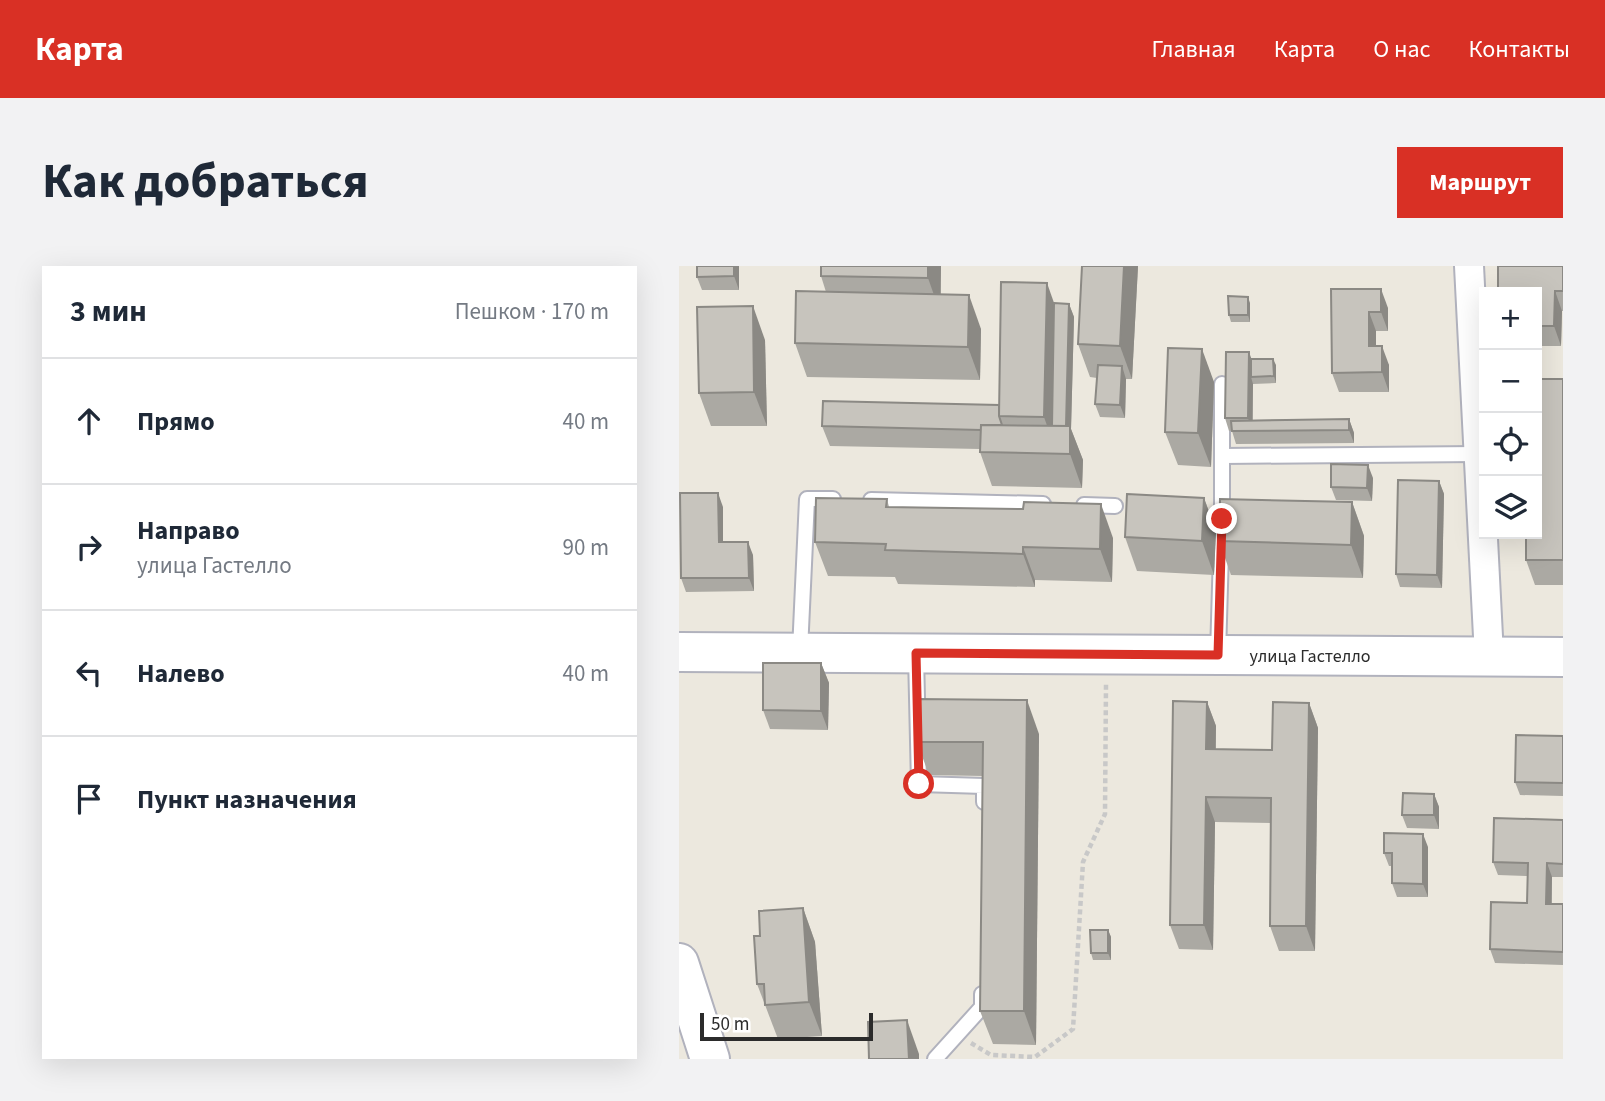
<!DOCTYPE html>
<html lang="ru">
<head>
<meta charset="utf-8">
<style>
  body { margin:0; font-family:"Source Sans 3",sans-serif; background:#f2f2f3; color:#1f2937 }
  .controls { position:absolute; right:21px; top:21px; display:grid; overflow:hidden; border-radius:0px; box-shadow:0 7px 28px #0002 }
  .controls button { width:63px; height:63px; display:grid; place-items:center; padding:0; border:0; border-bottom:2px solid #e0e1e3; background:#fff; color:#1f2937; font:35px sans-serif }
  .scale { position:absolute; left:21px; bottom:18px; width:173px; box-sizing:border-box; padding-left:7px; border:4px solid #2b2b2b; border-top:0; font-size:19px; line-height:24px; white-space:nowrap; color:#2b2b2b; -webkit-text-stroke:5px #fff; paint-order:stroke }
  .stop { position:absolute; width:21px; height:21px; margin:-16px; border:5px solid #d93025; border-radius:50%; background:#fff }
  .stop.end { background:#d93025; border-color:#fff; box-shadow:0 2px 7px #0008 }
  .list { margin:0; padding:0; list-style:none }
  h2 { display:flex; justify-content:space-between; align-items:center; height:91px; margin:0; padding:0 28px; font-size:30px }
  h2 small { font-size:23px; font-weight:400; color:#747a83 }
  .list li { display:grid; grid-template-columns:46px 1fr auto; gap:21px; align-items:center; box-sizing:border-box; height:126px; padding:0 28px; border-top:2px solid #e0e1e3 }
  .list b { display:block; font-size:26px; white-space:nowrap }
  .list p { margin:0; font-size:23px; white-space:nowrap; color:#747a83 }
  .list em { font-size:23px; font-style:normal; color:#747a83 }
  .icon { flex:none; width:38px; height:38px; fill:none; stroke:currentColor; stroke-width:2; stroke-linecap:round; stroke-linejoin:round }
  .map { position:relative; flex:none; width:884px; height:793px; overflow:hidden; border-radius:0px }
  header { display:flex; align-items:center; gap:42px; box-sizing:border-box; height:98px; padding:0 35px; background:#d93025; color:#fff }
  header strong { font-size:33px }
  nav { display:flex; gap:38px; margin-inline-start:auto; font-size:24px }
  .intro { display:flex; align-items:center; justify-content:space-between; box-sizing:border-box; height:168px; padding:0 42px }
  h1 { margin:0; font-size:49px }
  .button { padding:18px 32px; border-radius:0px; background:#d93025; color:#fff; font-size:24px; font-weight:700 }
  main { display:flex; gap:42px; padding:0 42px }
  aside { flex:1; background:#fff; border-radius:0px; box-shadow:0 7px 28px #0002 }
  .map>svg:first-child { display:block }
  .lines { fill:none; stroke-linecap:round; stroke-linejoin:round }
  .lane-casing { stroke:#b1b2bd; stroke-width:18 }
  .street-casing { stroke:#b1b2bd; stroke-width:32 }
  .secondary-casing { stroke:#b1b2bd; stroke-width:42 }
  .path { stroke:#c8c8c8; stroke-width:4.5; stroke-dasharray:5 3.5; stroke-linecap:butt }
  .lane { stroke:#fff; stroke-width:14 }
  .street { stroke:#fff; stroke-width:28 }
  .secondary { stroke:#fff; stroke-width:38 }
  .wall { fill:#aba9a3 }
  .shaded-wall { fill:#8b8984 }
  .building { fill:#c7c4bd; stroke:#8b8984; stroke-width:2 }
  .route { stroke:#d93025; stroke-width:9 }
  .labels { text-anchor:middle; stroke-width:5; stroke-linejoin:round; paint-order:stroke }
  .street-label { font-size:18px; fill:#2b2b2b; stroke:#fff }
</style>
</head>
<body>
<header>
<strong>Карта</strong>
<nav><a>Главная</a><a>Карта</a><a>О нас</a><a>Контакты</a></nav>
</header>
<div class="intro"><h1>Как добраться</h1><a class="button">Маршрут</a></div>
<main>
<aside>
<h2>3 мин<small>Пешком · 170 m</small></h2>
<ul class="list">
<li><svg class="icon" aria-label="ahead" viewBox="0 0 24 24"><path d="M12 20V5M6 11l6-6 6 6"/></svg><div><b>Прямо</b></div><em>40 m</em></li>
<li><svg class="icon" aria-label="right" viewBox="0 0 24 24"><path d="M7 20v-9h11M14 6l5 5-5 5"/></svg><div><b>Направо</b><p>улица Гастелло</p></div><em>90 m</em></li>
<li><svg class="icon" aria-label="left" viewBox="0 0 24 24"><path d="M17 20v-9H6M10 6l-5 5 5 5"/></svg><div><b>Налево</b></div><em>40 m</em></li>
<li><svg class="icon" aria-label="arrive" viewBox="0 0 24 24"><path d="M6 21V4h12l-3 4 3 4H6"/></svg><div><b>Пункт назначения</b></div></li>
</ul>
</aside>
<div class="map">
<svg width="884" height="793" viewBox="0 0 884 793">
  <rect width="100%" height="100%" fill="#ece8de"/>
  <g class="lines">
    <defs>
      <g id="lane">
        <polyline points="544,190 800,188"/>
        <polyline points="192,234 364,238"/>
        <polyline points="405,239 436,240"/>
        <polyline points="121,385 128,233 154,233"/>
        <polyline points="539,388 543,252 543,118"/>
        <polyline points="237,389 240,518 305,520 305,536"/>
        <polyline points="256,793 303,741 303,728"/>
      </g>
      <polyline id="street" points="790,0 810,390"/>
      <g id="secondary">
        <polyline points="0,386 884,391"/>
        <polyline points="0,697 31,793"/>
      </g>
    </defs>
    <use href="#lane" class="lane-casing"/>
    <use href="#street" class="street-casing"/>
    <use href="#secondary" class="secondary-casing"/>
    <polyline class="path" points="292,777 312,789 356,791 394,763 404,596 426,548 427,418"/>
    <use href="#lane" class="lane"/>
    <use href="#street" class="street"/>
    <use href="#secondary" class="secondary"/>
  </g>
  <g class="wall">
    <polygon points="60,0 60,24 23,24 18,11"/>
    <polygon points="262,0 262,29 302,63 301,114 128,111 116,77 147,26 142,10"/>
    <polygon points="403,0 459,0 453,113 447,113 446,152 421,151 416,138 418,112 411,111 399,78"/>
    <polygon points="884,0 884,45 883,45 882,80 858,80 858,26"/>
    <polygon points="652,23 709,42 709,65 697,65 697,80 710,99 710,126 660,126 653,107"/>
    <polygon points="375,37 390,38 395,51 392,163 404,194 403,222 313,220 301,186 301,183 151,180 143,160 320,139"/>
    <polygon points="571,37 571,56 552,56 550,49"/>
    <polygon points="86,74 88,160 32,160 20,127"/>
    <polygon points="572,93 597,99 597,117 574,118 574,154 670,153 675,167 675,177 557,178 553,165 550,165 546,152"/>
    <polygon points="884,113 884,319 856,319 847,294"/>
    <polygon points="535,116 532,201 499,199 486,166"/>
    <polygon points="694,212 693,235 657,234 652,221"/>
    <polygon points="760,215 765,228 763,322 721,321 717,308"/>
    <polygon points="525,232 537,265 535,309 458,305 446,271"/>
    <polygon points="208,233 210,241 434,272 433,316 356,314 356,321 219,318 216,311 149,310 136,276"/>
    <polygon points="673,236 685,270 684,312 552,309 540,275"/>
    <polygon points="44,241 44,276 74,289 75,325 7,326 2,312"/>
    <polygon points="142,397 150,417 149,464 91,463 84,444"/>
    <polygon points="528,436 537,460 537,483 593,484 630,437 639,462 636,685 600,685 591,660 592,557 536,556 534,684 500,683 491,659"/>
    <polygon points="360,468 357,779 314,778 301,745 304,510 250,509 238,476"/>
    <polygon points="884,470 884,530 841,529 836,516"/>
    <polygon points="755,528 760,541 760,563 728,562 723,549"/>
    <polygon points="884,554 884,611 873,611 873,638 884,638 884,699 816,697 811,683 848,637 848,610 819,609 814,596"/>
    <polygon points="749,581 749,631 718,631 713,617 713,600 710,600 705,587"/>
    <polygon points="124,642 136,676 143,770 99,773 78,718 81,670"/>
    <polygon points="429,664 432,671 432,694 414,694 412,687"/>
  </g>
  <g class="shaded-wall">
    <polygon points="55,0 60,0 60,24 55,10"/>
    <polygon points="249,0 262,0 261,46 249,12"/>
    <polygon points="445,0 459,0 453,113 441,80"/>
    <polygon points="368,17 380,51 372,171 365,151"/>
    <polygon points="702,23 709,42 709,65 702,46"/>
    <polygon points="876,25 883,45 882,80 875,60"/>
    <polygon points="290,29 302,63 301,114 289,81"/>
    <polygon points="569,31 571,37 571,56 569,49"/>
    <polygon points="390,38 395,51 392,163 404,194 403,222 391,188 387,172"/>
    <polygon points="74,40 86,74 88,160 75,126"/>
    <polygon points="690,46 697,65 697,99 690,80"/>
    <polygon points="703,80 710,99 710,126 703,106"/>
    <polygon points="523,83 535,116 532,201 519,167"/>
    <polygon points="570,86 575,100 572,111 574,118 573,166 569,152"/>
    <polygon points="594,93 597,99 597,117 595,110"/>
    <polygon points="443,100 447,113 446,152 441,139"/>
    <polygon points="670,153 675,167 675,177 670,164"/>
    <polygon points="689,199 694,212 693,235 688,222"/>
    <polygon points="760,215 765,228 763,322 758,309"/>
    <polygon points="39,227 44,241 44,289 40,276"/>
    <polygon points="525,232 537,265 535,309 523,275"/>
    <polygon points="673,236 685,270 684,312 672,279"/>
    <polygon points="422,238 434,272 433,316 421,283"/>
    <polygon points="69,276 74,289 75,325 70,312"/>
    <polygon points="344,281 356,314 356,321 344,288"/>
    <polygon points="142,397 150,417 149,464 142,445"/>
    <polygon points="348,434 360,468 357,779 345,745"/>
    <polygon points="528,436 537,460 536,508 527,483"/>
    <polygon points="630,437 639,462 636,685 627,660"/>
    <polygon points="755,528 760,541 760,563 755,549"/>
    <polygon points="527,531 536,556 534,684 525,659"/>
    <polygon points="744,568 749,581 749,631 744,618"/>
    <polygon points="868,597 873,611 872,651 867,638"/>
    <polygon points="124,642 136,676 143,770 130,736"/>
    <polygon points="429,664 432,671 432,694 429,687"/>
    <polygon points="228,754 240,788 240,793 230,793"/>
  </g>
  <g class="building">
    <polygon points="18,0 55,0 55,10 18,11"/>
    <polygon points="142,0 249,0 249,12 142,10"/>
    <polygon points="403,0 445,0 441,80 399,78"/>
    <polygon points="819,0 884,0 884,25 876,25 875,60 858,60 858,26 819,26"/>
    <polygon points="322,16 368,17 365,151 320,150"/>
    <polygon points="652,23 702,23 702,46 690,46 690,80 703,80 703,106 653,107"/>
    <polygon points="117,25 290,29 289,81 116,77"/>
    <polygon points="549,30 569,31 569,49 550,49"/>
    <polygon points="375,37 390,38 387,160 373,160"/>
    <polygon points="74,40 75,126 20,127 18,41"/>
    <polygon points="489,82 523,83 519,167 486,166"/>
    <polygon points="547,86 570,86 569,152 546,152"/>
    <polygon points="572,93 594,93 595,110 572,111"/>
    <polygon points="419,99 443,100 441,139 416,138"/>
    <polygon points="858,113 884,113 884,294 847,294 847,268 858,268"/>
    <polygon points="144,135 320,139 320,150 323,159 302,159 302,164 143,160"/>
    <polygon points="670,153 670,164 553,165 552,155"/>
    <polygon points="302,159 391,160 391,188 301,186"/>
    <polygon points="652,198 689,199 688,222 652,221"/>
    <polygon points="719,214 760,215 758,309 717,308"/>
    <polygon points="1,227 39,227 40,276 69,276 70,312 2,312"/>
    <polygon points="448,228 525,232 523,275 446,271"/>
    <polygon points="137,232 208,233 207,241 344,243 345,236 422,238 421,283 344,281 344,288 206,284 207,278 136,276"/>
    <polygon points="541,233 673,236 672,279 540,275"/>
    <polygon points="84,397 142,397 142,445 84,444"/>
    <polygon points="238,433 348,434 345,745 301,745 304,476 238,476"/>
    <polygon points="494,435 528,436 527,483 593,484 594,436 630,437 627,660 591,660 592,532 527,531 525,659 491,659"/>
    <polygon points="837,469 884,470 884,517 836,516"/>
    <polygon points="724,527 755,528 755,549 723,549"/>
    <polygon points="815,552 884,554 884,598 868,597 867,638 884,638 884,686 811,683 812,636 848,637 849,597 814,596"/>
    <polygon points="705,567 744,568 744,618 713,617 713,587 705,587"/>
    <polygon points="124,642 130,736 86,739 85,718 78,718 75,670 81,670 80,645"/>
    <polygon points="411,664 429,664 429,687 412,687"/>
    <polygon points="228,754 230,793 190,793 189,756"/>
  </g>
  <g class="lines">
    <polyline class="route" points="240,518 237,387 539,389 543,253"/>
  </g>
  <g class="labels">
    <g class="street-label">
      <text x="631" y="396">улица Гастелло</text>
    </g>
  </g>
</svg>
<div class="controls">
<button>+</button>
<button>−</button>
<button><svg class="icon" aria-label="locate" viewBox="0 0 24 24"><circle cx="12" cy="12" r="6"/><path d="M12 2v4M12 18v4M2 12h4M18 12h4"/></svg></button>
<button><svg class="icon" aria-label="layers" viewBox="0 0 24 24"><path d="M12 4l9 5-9 5-9-5zM3 14l9 5 9-5"/></svg></button>
</div>
<div class="scale">50 m</div>
<div class="stop" style="left:240px;top:518px"></div>
<div class="stop end" style="left:543px;top:253px"></div>
</div>
</main>
</body>
</html>
